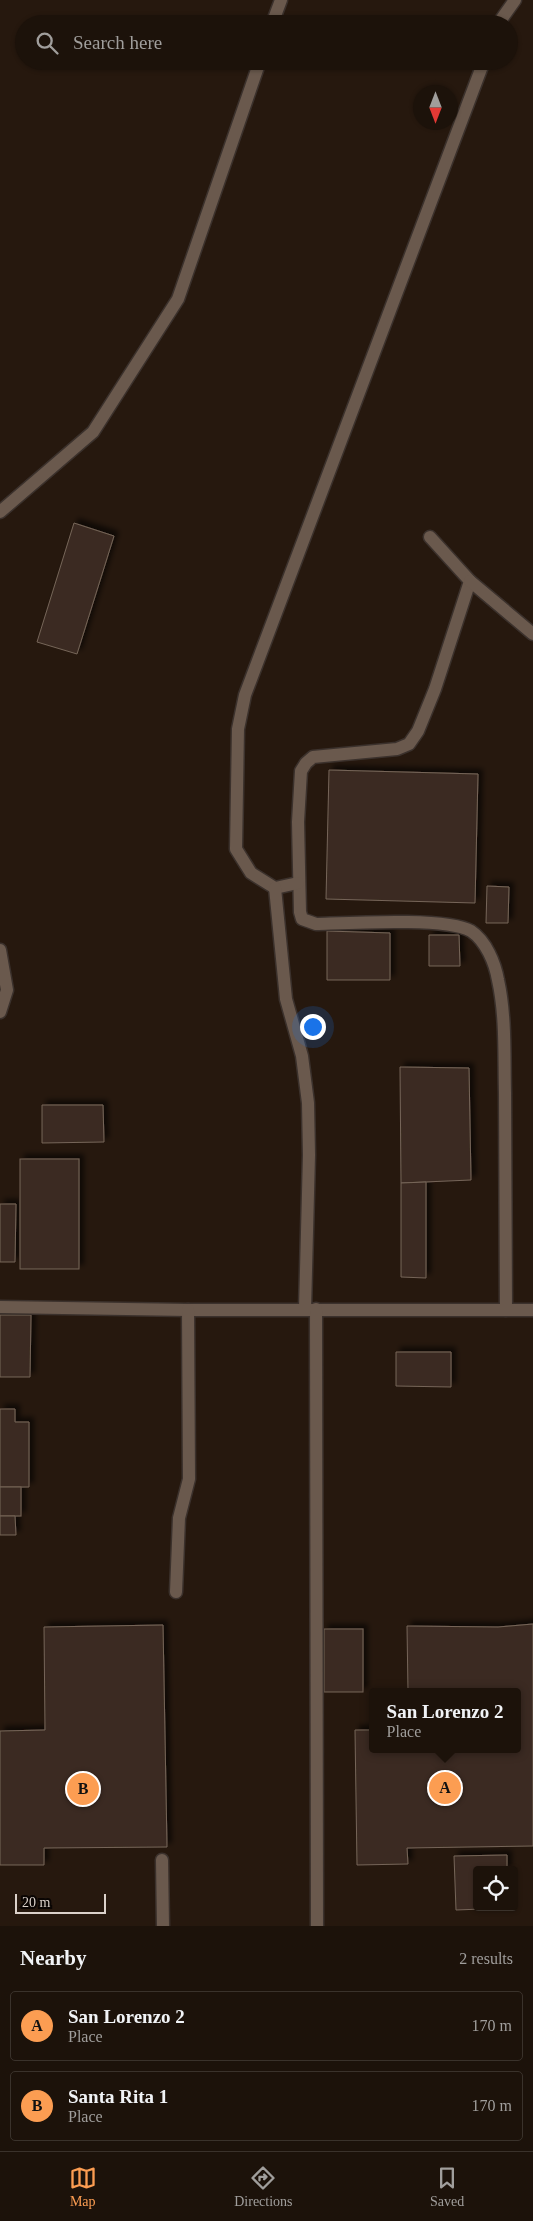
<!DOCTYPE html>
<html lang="en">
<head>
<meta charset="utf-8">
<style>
  body { margin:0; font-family:Georgia,serif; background:#251b13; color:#f1f3f6 }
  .controls { position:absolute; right:15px; bottom:15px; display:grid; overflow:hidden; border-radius:5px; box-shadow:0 1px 4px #0004 }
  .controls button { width:45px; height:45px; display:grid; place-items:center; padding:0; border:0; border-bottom:1px solid #3a322b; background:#1c120a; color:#f1f3f6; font:25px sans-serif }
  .compass { position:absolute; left:413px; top:85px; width:45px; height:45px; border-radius:50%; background:#1c120a; box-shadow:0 1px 4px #0004; rotate:180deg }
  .scale { position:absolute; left:15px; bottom:12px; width:91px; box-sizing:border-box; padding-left:5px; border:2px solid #dbd1ca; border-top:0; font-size:14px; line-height:18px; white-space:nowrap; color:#dbd1ca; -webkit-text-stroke:4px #0a0503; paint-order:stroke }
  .you { position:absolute; left:312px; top:1026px; width:18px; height:18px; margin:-12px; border:4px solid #fff; border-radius:50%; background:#1a73e8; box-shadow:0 0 0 8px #1a73e833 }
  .badge { display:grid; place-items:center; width:32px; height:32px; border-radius:50%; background:#fc9d52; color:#111; font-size:16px; font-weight:700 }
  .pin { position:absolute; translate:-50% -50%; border:2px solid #fff; box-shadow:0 1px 5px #0006 }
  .popup { position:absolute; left:369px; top:1688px; width:152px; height:65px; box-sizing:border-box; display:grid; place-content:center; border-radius:5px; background:#1c120a; filter:drop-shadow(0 1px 4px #0005); font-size:16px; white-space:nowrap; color:#a09e9c }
  .popup b { font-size:19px; color:#f1f3f6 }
  .popup::after { content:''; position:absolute; left:50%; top:100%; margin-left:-10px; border:10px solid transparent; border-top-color:#1c120a }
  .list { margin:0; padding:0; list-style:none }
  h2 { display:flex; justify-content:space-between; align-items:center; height:65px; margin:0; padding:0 20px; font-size:21px }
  h2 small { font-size:16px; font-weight:400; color:#a09e9c }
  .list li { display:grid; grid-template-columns:32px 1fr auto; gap:15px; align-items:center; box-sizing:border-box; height:70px; margin:0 10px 10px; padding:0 10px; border:1px solid #3a322b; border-radius:5px }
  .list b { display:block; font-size:19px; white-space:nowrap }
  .list p { margin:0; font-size:16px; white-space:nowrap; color:#a09e9c }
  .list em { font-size:16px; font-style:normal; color:#a09e9c }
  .icon { flex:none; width:28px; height:28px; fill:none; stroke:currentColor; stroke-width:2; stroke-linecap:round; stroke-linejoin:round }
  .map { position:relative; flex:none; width:533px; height:1926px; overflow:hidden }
  .search { position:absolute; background:#1c120a; box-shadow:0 1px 4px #0004; left:15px; right:15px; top:15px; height:55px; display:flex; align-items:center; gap:12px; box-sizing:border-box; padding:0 18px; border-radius:28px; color:#a09e9c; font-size:19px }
  .sheet { height:225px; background:#1c120a }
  nav { display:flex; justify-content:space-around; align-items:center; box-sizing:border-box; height:70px; border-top:1px solid #3a322b; background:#1c120a; font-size:14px; color:#a09e9c }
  nav a { display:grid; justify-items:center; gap:2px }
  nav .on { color:#fc9d52 }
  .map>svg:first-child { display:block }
  .building { fill:#3b2c21; stroke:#766559; filter:url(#shadow) }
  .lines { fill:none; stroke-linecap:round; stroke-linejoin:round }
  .minor-casing { stroke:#3b312c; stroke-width:15 }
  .minor { stroke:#6a594d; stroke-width:12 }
</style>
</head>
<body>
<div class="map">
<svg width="533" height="1926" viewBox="0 0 533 1926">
  <defs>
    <filter id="shadow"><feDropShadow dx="4.5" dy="-4.5" stdDeviation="2.5" flood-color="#0009"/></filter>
  </defs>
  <rect width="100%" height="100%" fill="#26180e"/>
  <g class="building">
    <polygon points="74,523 114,536 77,654 37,642"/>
    <polygon points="329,770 478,774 475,903 326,899"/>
    <polygon points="487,886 509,887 508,923 486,923"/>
    <polygon points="327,931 390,933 390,980 327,980"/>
    <polygon points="429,935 459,935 460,966 429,966"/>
    <polygon points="400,1067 469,1068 471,1180 401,1183"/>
    <polygon points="42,1105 103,1105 104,1142 42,1143"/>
    <rect x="20" y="1159" width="59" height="110"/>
    <polygon points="426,1182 426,1278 401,1277 401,1183"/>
    <polygon points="0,1204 16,1204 15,1262 0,1262"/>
    <polygon points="0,1315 31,1315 30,1377 0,1377"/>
    <polygon points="396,1352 451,1352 451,1387 396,1386"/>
    <polygon points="0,1409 15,1409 15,1422 29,1422 29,1487 0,1487"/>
    <rect x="0" y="1487" width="21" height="29"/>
    <polygon points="0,1516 15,1516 16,1535 0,1535"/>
    <polygon points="533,1624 533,1846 407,1848 408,1864 357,1865 355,1730 372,1730 372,1749 518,1749 518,1692 408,1692 407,1626 498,1627"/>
    <polygon points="163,1625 167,1847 44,1848 44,1865 0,1865 0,1731 45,1730 44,1627"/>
    <rect x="324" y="1629" width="39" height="63"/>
    <polygon points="507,1855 507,1870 477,1870 477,1907 508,1908 456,1910 454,1856"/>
  </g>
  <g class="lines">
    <defs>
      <g id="minor">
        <polyline points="272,24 281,0"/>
        <polyline points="498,24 515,0"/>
        <polyline points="0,512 93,432 178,299 260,61"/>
        <path d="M430,537L470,581L435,689L418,731L409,744L397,749L313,757L306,763L301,771L298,822L300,912L302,919L316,924C348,923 447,917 471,931C486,941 495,963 498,980C506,1016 504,1056 505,1093C506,1166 506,1238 506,1310"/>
        <polyline points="470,581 533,634"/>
        <polyline points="298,883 275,888 251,873 236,849 238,729 245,695 484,61"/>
        <polyline points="275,888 286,999 302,1056 308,1103 309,1155 305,1309"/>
        <polyline points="0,950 7,990 0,1012"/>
        <polyline points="0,1307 188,1310 533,1310"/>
        <polyline points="316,1309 317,1926"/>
        <polyline points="176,1592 179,1518 189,1479 188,1310"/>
        <polyline points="162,1860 163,1926"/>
      </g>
    </defs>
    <use href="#minor" class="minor-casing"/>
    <use href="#minor" class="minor"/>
  </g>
</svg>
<div class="controls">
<button><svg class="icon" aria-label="locate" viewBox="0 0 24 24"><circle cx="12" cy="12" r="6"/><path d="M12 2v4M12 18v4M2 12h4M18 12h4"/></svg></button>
</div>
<svg class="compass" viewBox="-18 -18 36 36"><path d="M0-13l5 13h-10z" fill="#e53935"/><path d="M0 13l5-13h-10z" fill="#a09e9c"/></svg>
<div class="scale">20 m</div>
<div class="you"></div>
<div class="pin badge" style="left:445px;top:1788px">A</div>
<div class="popup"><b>San Lorenzo 2</b>Place</div>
<div class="pin badge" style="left:83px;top:1789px">B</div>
<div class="search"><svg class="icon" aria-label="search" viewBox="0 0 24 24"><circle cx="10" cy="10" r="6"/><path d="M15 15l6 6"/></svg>Search here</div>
</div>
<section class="sheet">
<h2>Nearby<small>2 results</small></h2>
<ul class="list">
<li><span class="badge">A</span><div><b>San Lorenzo 2</b><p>Place</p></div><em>170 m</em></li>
<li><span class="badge">B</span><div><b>Santa Rita 1</b><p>Place</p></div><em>170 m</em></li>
</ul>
</section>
<nav>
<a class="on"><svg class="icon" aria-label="map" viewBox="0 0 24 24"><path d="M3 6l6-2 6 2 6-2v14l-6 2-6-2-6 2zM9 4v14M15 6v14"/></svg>Map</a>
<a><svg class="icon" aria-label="directions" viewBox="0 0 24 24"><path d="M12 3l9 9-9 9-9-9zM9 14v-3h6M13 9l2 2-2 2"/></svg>Directions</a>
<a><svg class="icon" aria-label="saved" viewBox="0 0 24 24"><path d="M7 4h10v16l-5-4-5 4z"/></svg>Saved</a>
</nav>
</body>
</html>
